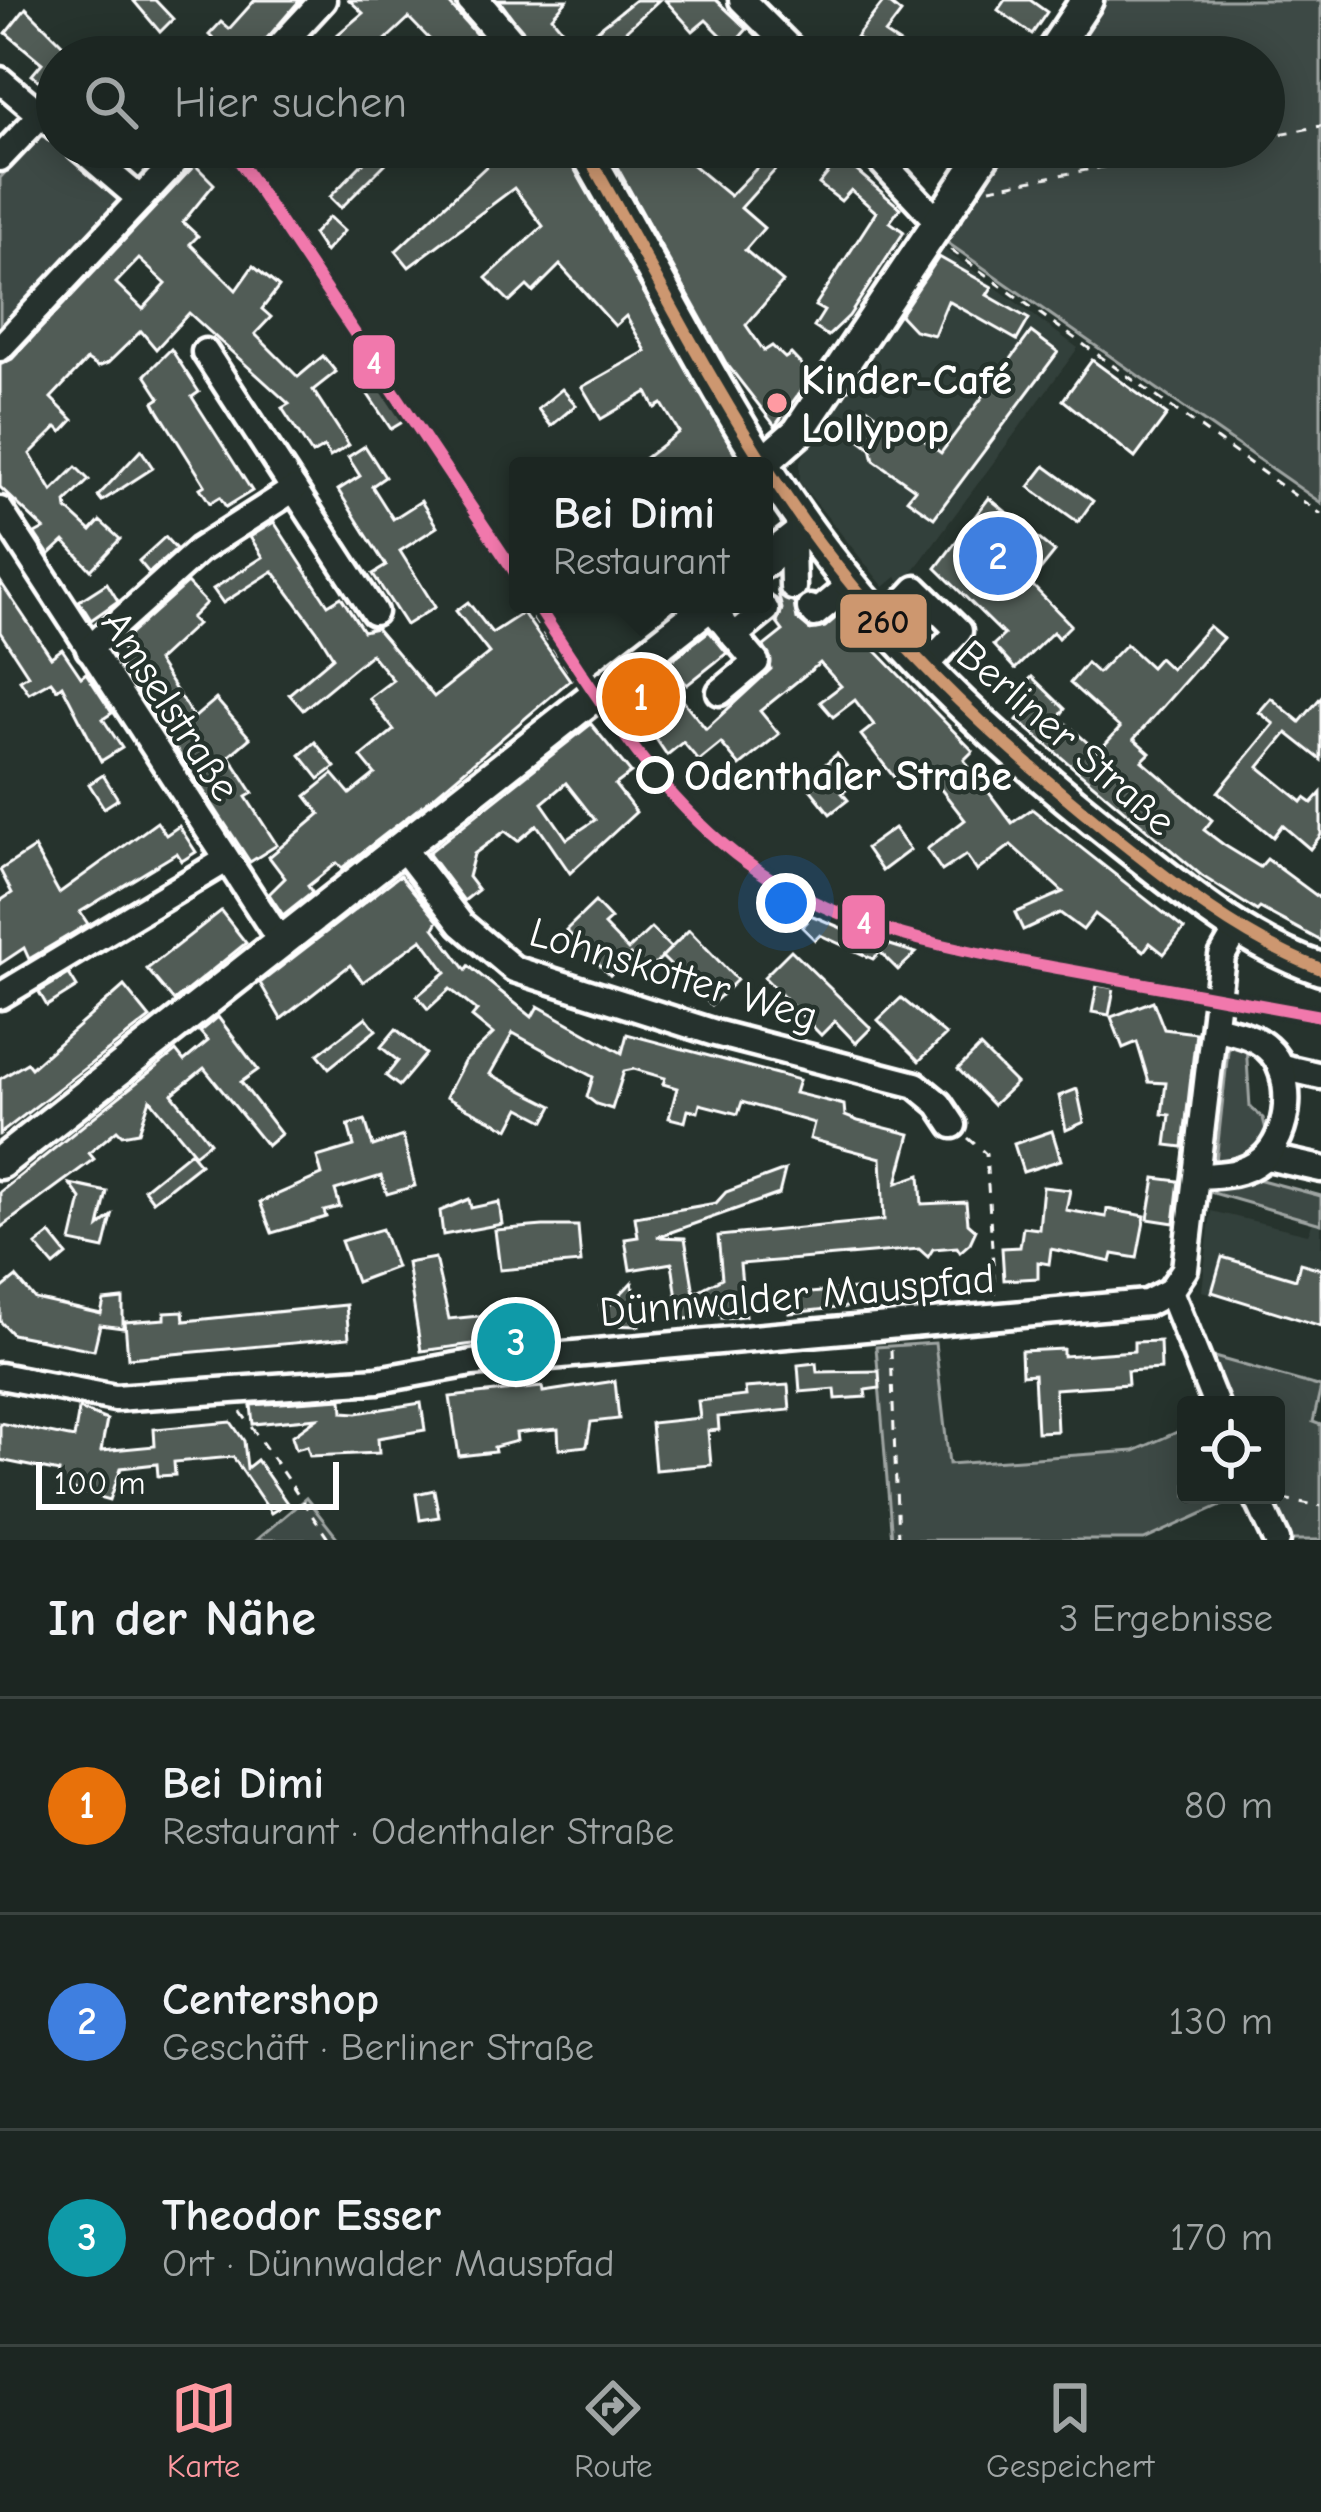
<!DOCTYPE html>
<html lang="de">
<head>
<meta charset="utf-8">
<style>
  body { margin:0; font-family:"Comic Neue",sans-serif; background:#252e2a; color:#f1f3f6 }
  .controls { position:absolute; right:36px; bottom:36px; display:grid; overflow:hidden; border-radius:12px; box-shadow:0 6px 30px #0003 }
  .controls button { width:108px; height:108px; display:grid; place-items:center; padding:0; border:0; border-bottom:3px solid #3a4340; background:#1c2622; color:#f1f3f6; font:60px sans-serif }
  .scale { position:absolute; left:36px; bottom:30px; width:303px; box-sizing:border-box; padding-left:12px; border:6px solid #fff; border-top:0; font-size:33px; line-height:42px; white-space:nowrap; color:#fff; -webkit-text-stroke:9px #26332d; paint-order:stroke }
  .you { position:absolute; left:786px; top:903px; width:42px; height:42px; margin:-30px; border:9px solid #fff; border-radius:50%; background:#1a73e8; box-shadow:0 0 0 18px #1a73e833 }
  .badge { display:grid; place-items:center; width:78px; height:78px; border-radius:50%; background:#ff9aa2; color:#fff; font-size:39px; font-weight:700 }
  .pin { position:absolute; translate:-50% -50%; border:6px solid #fff; box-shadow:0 3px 12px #0006 }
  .popup { position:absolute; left:509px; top:457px; width:264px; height:156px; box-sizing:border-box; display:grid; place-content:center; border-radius:12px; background:#1c2622; filter:drop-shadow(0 3px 9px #0005); font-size:39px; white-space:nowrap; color:#a0a5a5 }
  .popup b { font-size:45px; color:#f1f3f6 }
  .popup::after { content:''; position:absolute; left:50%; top:100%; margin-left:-24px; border:24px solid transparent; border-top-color:#1c2622 }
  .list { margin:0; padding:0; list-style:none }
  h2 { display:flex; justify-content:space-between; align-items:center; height:156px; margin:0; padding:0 48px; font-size:51px }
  h2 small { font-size:39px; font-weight:400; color:#a0a5a5 }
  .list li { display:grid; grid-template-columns:78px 1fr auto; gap:36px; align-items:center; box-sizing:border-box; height:216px; padding:0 48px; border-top:3px solid #3a4340 }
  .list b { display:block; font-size:45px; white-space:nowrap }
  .list p { margin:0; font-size:39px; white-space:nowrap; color:#a0a5a5 }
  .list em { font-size:39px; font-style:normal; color:#a0a5a5 }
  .icon { flex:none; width:66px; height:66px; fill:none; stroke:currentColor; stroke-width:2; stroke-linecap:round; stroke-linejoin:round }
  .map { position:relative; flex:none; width:1321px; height:1540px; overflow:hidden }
  .search { position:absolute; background:#1c2622; box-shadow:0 6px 30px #0003; left:36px; right:36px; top:36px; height:132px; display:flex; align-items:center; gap:30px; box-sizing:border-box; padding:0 42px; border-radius:66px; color:#a0a5a5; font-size:45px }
  .sheet { height:804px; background:#1c2622 }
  nav { display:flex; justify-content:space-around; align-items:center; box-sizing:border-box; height:168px; border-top:3px solid #3a4340; background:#1c2622; font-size:33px; color:#a0a5a5 }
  nav a { display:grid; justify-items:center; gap:6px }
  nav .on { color:#ff9aa2 }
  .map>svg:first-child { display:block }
  .built { fill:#333f3a }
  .green { fill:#3e4944; stroke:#9ea4a2; stroke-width:3 }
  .building { fill:#515c57; stroke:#fff; stroke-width:3; fill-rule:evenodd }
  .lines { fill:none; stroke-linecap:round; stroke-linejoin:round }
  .minor-casing { stroke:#fff; stroke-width:33 }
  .major-casing { stroke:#fff; stroke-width:39 }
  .path { stroke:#fff; stroke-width:3; stroke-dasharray:9 9; stroke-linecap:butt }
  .minor { stroke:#26332d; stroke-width:24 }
  .major { stroke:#26332d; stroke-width:30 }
  .bus-1-casing { stroke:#26332d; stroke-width:21 }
  .bus-1 { stroke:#cd976f; stroke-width:12 }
  .tram-1-casing { stroke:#26332d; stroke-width:21 }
  .tram-1 { stroke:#f178ac; stroke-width:12 }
  .poi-dot { fill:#ff9aa2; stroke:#26332d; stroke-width:4.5 }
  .stop-dot { fill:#26332d; stroke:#fff; stroke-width:6 }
  .labels { text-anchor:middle; stroke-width:9; stroke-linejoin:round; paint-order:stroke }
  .poi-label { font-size:42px; font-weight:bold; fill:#fff; stroke:#26332d; text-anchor:start }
  .street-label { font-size:42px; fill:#fff; stroke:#26332d }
  .stop-label { font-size:42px; font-weight:bold; fill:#fff; stroke:#26332d; text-anchor:start }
  .line-badge { stroke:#26332d; stroke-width:4.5 }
  .badge-label { font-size:33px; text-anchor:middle; font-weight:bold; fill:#fff }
  .pale-badge-label { font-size:33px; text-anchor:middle; font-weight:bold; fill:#111 }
</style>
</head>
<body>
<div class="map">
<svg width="1321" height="1540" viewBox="0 0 1321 1540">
  <rect width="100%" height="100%" fill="#26332d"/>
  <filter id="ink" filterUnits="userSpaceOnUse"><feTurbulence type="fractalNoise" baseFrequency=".00833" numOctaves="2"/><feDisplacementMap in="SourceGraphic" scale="24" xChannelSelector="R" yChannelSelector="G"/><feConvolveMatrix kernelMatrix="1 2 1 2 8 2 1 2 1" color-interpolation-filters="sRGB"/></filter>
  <g filter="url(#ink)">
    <g class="built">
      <polygon points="941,247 1078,348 903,585 896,577 884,587 800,483 800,461"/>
      <polygon points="1211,1211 1308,1234 1313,1222 1321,1224 1321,1326 1202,1291"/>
    </g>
    <g class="green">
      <polygon points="1106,0 1321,0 1321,503 945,241 1008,147 1264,147 1264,57 1068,57"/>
      <polygon points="42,133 116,191 119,199 0,330 0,178"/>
      <polygon points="1229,1042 1246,1044 1250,1107 1263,1118 1267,1134 1245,1162 1222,1167 1216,1161"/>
      <polygon points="1250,1177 1321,1196 1321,1224 1213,1193 1222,1182"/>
      <polygon points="935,1343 949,1464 1134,1451 1186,1428 1186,1495 1243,1495 1144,1540 892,1540 876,1347"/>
      <polygon points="1207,1355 1321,1387 1313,1422 1321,1425 1321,1540 1291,1540 1271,1495 1276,1495 1276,1405 1230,1405"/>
      <polygon points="306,1498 339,1540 256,1540"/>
    </g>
    <g class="building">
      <polygon points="133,0 155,0 173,19 160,32"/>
      <polygon points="255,0 300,0 251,57 232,57 209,35 221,22 229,29"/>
      <polygon points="349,0 446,0 496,57 432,57 439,49 409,18 367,57 311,57 363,13"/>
      <polygon points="499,0 567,0 552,17 576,47 635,0 659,0 618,38 635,57 541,57"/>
      <polygon points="665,0 716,0 747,29 732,46 706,20 693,31"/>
      <polygon points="885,0 901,13 885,34 920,57 881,57 856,37"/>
      <polygon points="1005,0 1030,0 1047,12 1032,34 998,10"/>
      <polygon points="26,8 75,57 57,57 57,95 32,75 42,63 6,33"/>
      <polygon points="346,147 402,147 341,208 330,197 363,163"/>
      <polygon points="507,147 562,147 742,466 635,466 679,432 662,404 655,408 647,392 601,419 582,387 646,351 626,316 615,326 560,265 533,292 527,286 510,302 486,278 543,226 514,188 409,267 396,251"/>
      <polygon points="606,147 671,147 730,196 777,147 796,147 741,208 764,228 745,250 783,282 746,325 764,351 772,346 785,358 791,354 812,376 775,426 726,363"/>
      <polygon points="801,147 829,147 900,208 890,222 904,232 849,316 828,336 814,327 824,311 815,306 876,212 851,190 841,201 819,184 829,172"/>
      <path d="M195,165L214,184L183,222L198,236L190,244L236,290L253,266L279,287L262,309L271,317L255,334L298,377L323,356L336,372L313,390L349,445L330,457L324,447L312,454L282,408L289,404L189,313L156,349L141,331L108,363L98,367L87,360L51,398L73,420L62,432L57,427L30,454L52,491L76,467L89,480L66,502L67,509L91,531L100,521L120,539L91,570L64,541L49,555L35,534L44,529L0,487V365L12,359ZM139,259L166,284L143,309L116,283Z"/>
      <polygon points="329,217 344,231 325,252 313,234"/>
      <polygon points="939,257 992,287 987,295 1029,319 1017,340 948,301 934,335 914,330 900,315"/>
      <polygon points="1031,332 1058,352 934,518 907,499 915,489 874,460 871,448 850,432 868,408 889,424 901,423 941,453"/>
      <polygon points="171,349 199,392 192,397 252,491 226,507 220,497 210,503 200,488 205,485 158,410 154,402 160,398 145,375"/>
      <polygon points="1092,360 1167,415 1135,458 1063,400"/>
      <polygon points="378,377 406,420 391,429 363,387"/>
      <polygon points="562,389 576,405 551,426 538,409"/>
      <polygon points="365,446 385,477 372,486 393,519 421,501 437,527 400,551 435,607 406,625 373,574 386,566 338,490 360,476 348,457"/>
      <polygon points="141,450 153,468 102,501 98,496"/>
      <polygon points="1045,466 1093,501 1078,522 1029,487"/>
      <polygon points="989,498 1055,552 1030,583 1071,625 1058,638 1053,632 1015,669 993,645 1004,635 936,568"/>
      <polygon points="274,522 328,605 341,597 363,631 376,628 434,697 489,653 456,611 468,602 492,633 523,613 570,680 432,798 342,868 337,863 308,886 312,892 283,915 269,894 285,878 269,857 320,814 306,796 333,774 350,794 375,774 361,757 394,730 369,698 393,680 371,654 303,710 289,694 333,657 317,631 273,571 223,603 213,589 263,557 250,537"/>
      <polygon points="165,537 176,549 149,573 139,561"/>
      <polygon points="0,581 51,657 62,649 81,677 86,673 112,713 103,719 122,748 101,761 62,685 57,689 51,681 29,693 20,680 28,675 0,632"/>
      <polygon points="107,583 118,601 91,620 79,601"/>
      <polygon points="187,583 206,603 191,618 197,624 157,661 194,718 216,699 250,738 229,756 253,793 246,797 277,845 250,862 117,659 126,653 118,645"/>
      <polygon points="778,593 794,603 797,619 810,630 825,627 840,614 973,751 964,760 1012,823 1032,809 1184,929 1164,954 1150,943 1144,951 1095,914 1083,930 1060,913 1023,930 1015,913 1063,892 1011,845 977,871 966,855 942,871 927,849 965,820 930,775 920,783 910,769 896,780 861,735 874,725 855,700 833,717 820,702 841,686 820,663 760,711 779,734 740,766 721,743 699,761 683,742 667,755 627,696 645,682 654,693 668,682 706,729 771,669 764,646 783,631 777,623 782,609"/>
      <polygon points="1209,626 1223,638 1134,739 1150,753 1142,761 1212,820 1204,830 1224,845 1260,867 1267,859 1321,899 1321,941 1260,908 1257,911 1202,876 1017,720 1024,712 1011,699 1032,677 1065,709 1059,717 1098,752 1120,728 1070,683 1087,663 1098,673 1126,644 1151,667 1159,658 1171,669"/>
      <polygon points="709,631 727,653 687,685 669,662"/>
      <polygon points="1321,697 1321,760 1287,733 1259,767 1302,802 1305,798 1312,803 1321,793 1321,835 1310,849 1282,825 1273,837 1218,792 1274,724 1259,712 1271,698 1300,722"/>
      <path d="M591,724L631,773L615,785L636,812L570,873L537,825L518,841L505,831L474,854L468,877L478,890L464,901L428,853ZM566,783L595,820L567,839L542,803Z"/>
      <polygon points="315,742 335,767 319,779 300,755"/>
      <polygon points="837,754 858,781 842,793 848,800 830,814 810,789 829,774 823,766"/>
      <polygon points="103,775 118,799 104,808 89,784"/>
      <polygon points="157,822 166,835 179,826 196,852 182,861 177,853 80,912 88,924 29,959 24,948 0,964 0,901 12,893 0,870 34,848 59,893"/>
      <polygon points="894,828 910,850 882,871 866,848"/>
      <polygon points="400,875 438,921 434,928 466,970 469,966 532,1017 538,1006 622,1053 627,1034 799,1080 795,1093 844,1105 845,1116 858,1121 910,1134 897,1183 920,1175 922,1204 966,1202 968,1223 976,1230 970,1243 960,1252 957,1247 933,1249 928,1257 919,1249 740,1264 745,1316 722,1318 722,1313 680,1320 672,1263 630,1270 625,1239 638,1237 635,1217 716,1203 726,1192 785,1170 779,1194 657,1237 685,1238 694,1293 722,1278 718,1236 884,1220 881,1158 810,1139 814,1123 742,1102 738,1114 700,1104 698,1112 688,1110 685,1122 669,1118 677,1088 663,1084 665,1078 634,1069 624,1071 612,1109 596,1104 587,1097 593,1077 513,1033 490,1074 553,1106 545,1121 520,1108 509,1129 464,1107 446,1097 464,1062 493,1034 472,1017 477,1011 450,989 428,1009 417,996 446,972 422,939 363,982 350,965 281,1019 260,983"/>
      <polygon points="595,902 611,919 604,925 628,950 651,928 671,948 646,973 630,955 610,975 566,930"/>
      <polygon points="794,908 858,935 916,953 898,970 880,952 873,959 820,935 815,940 802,927 807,922"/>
      <polygon points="221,911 246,943 174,1001 147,969"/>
      <polygon points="689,930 737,980 711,1005 662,957"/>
      <polygon points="791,950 871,1028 856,1043 835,1021 821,1035 764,977"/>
      <polygon points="69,974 77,987 47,1006 39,992"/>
      <polygon points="1097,985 1114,988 1109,1015 1092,1012"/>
      <polygon points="124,986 150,1018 0,1134 0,1079 27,1063 31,1068"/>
      <polygon points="901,998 946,1035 919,1061 878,1020"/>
      <polygon points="1153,1001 1164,1029 1196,1033 1183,1147 1166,1145 1170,1115 1162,1114 1166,1083 1149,1082 1137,1042 1123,1048 1111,1017"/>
      <polygon points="218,1017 258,1070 241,1082 281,1134 267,1146 204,1068 172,1094 210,1142 195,1154 150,1099 139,1132 122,1135 117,1130 89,1153 94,1159 0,1228 0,1192 176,1051 184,1061 208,1041 200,1032"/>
      <polygon points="366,1017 376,1030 329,1068 318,1054"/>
      <polygon points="396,1029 426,1054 399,1086 386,1076 398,1061 381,1047"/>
      <polygon points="980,1047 1016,1083 993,1105 958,1069"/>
      <polygon points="1077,1089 1084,1122 1066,1130 1059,1096"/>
      <polygon points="365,1120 373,1146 403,1136 415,1186 387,1194 381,1176 335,1190 340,1207 324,1211 326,1217 272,1233 260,1202 322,1175 317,1157 354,1146 348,1125"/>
      <polygon points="1052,1131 1061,1160 1023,1172 1014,1144"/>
      <polygon points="190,1152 200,1164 153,1201 144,1189"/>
      <polygon points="1155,1178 1179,1181 1174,1223 1148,1219"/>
      <polygon points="70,1184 107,1192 99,1227 112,1216 104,1249 71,1242 81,1199"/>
      <polygon points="1043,1187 1070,1190 1066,1210 1106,1217 1107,1209 1145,1216 1137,1258 1113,1254 1111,1262 1051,1249 1049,1264 1038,1262 1038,1278 1004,1280 1002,1248 1020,1247 1023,1227 1039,1229"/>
      <polygon points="469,1199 471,1208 499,1202 502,1224 443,1235 440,1211"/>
      <polygon points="543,1226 578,1226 581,1263 500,1270 495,1230"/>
      <polygon points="382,1229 396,1267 356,1282 341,1241"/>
      <polygon points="50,1234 67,1255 54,1266 36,1245"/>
      <polygon points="1222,1257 1296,1279 1300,1263 1321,1269 1321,1326 1212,1292"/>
      <polygon points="435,1258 449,1319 500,1314 503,1340 421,1351 407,1263"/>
      <polygon points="16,1277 35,1299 101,1314 104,1301 123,1299 123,1328 100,1325 94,1350 12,1334 0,1321 0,1290"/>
      <polygon points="632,1282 639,1326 604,1325 600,1305 611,1304"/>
      <polygon points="856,1289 857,1306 789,1313 787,1295"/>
      <polygon points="346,1305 349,1338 128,1358 125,1322 165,1319 165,1312 183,1311 184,1321"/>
      <polygon points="1160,1341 1161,1369 1127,1371 1128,1384 1055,1389 1057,1431 1037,1432 1034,1374 1022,1375 1021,1351 1063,1349 1063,1356 1134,1351 1134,1342"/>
      <polygon points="816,1363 817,1372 879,1371 880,1388 865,1390 866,1397 836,1399 835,1389 800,1392 798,1365"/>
      <polygon points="615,1381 619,1419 591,1422 587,1446 559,1449 558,1429 534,1431 516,1433 517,1441 494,1447 495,1452 459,1456 450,1397 542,1387 543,1392"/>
      <polygon points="788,1385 790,1410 718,1417 719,1430 708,1431 711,1465 655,1470 651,1423 700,1418 698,1401 746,1396 745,1388"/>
      <polygon points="342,1399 343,1412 357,1413 421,1403 425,1430 378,1438 379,1453 310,1456 307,1446 296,1449 292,1436 317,1418 253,1424 251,1405"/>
      <polygon points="79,1409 107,1420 101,1451 155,1446 154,1429 231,1422 244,1441 247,1468 257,1460 287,1503 271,1513 233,1457 174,1462 175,1475 158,1476 157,1464 121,1468 110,1500 57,1485 59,1472 0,1460 0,1423 74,1438"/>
      <polygon points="434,1490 439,1517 420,1520 416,1494"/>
    </g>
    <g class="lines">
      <defs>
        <g id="minor">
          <polyline points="742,0 799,57"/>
          <polyline points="270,57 323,0"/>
          <polyline points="0,80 57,128"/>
          <polyline points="79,147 140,199"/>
          <polyline points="868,147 939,223"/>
          <polyline points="0,158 41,115"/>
          <polyline points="0,348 189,147"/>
          <polyline points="205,352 374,612"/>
          <polyline points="0,510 281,942"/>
          <polyline points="792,540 793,587"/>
          <polyline points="709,605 734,636 766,610"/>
          <polyline points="810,608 815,614 850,585"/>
          <polyline points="883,624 916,589 959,631 923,669"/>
          <polyline points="89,649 199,550 294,489"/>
          <polyline points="720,692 756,662 734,636"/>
          <polyline points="402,847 461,924 514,969 715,1033 916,1085 939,1104 953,1125"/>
          <polyline points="0,996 226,860"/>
          <polyline points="1282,1067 1321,1076"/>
          <polyline points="1267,1157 1321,1169"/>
          <path d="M1198,1176C1221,1175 1243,1175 1261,1160C1291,1137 1296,1073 1267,1048C1253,1035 1233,1032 1215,1027"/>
          <polyline points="1170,1291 1216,1405"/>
          <polyline points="0,1376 115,1398 378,1380 472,1363 1147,1303 1170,1291 1185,1269 1222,956 1238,928"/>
          <polyline points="1256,1495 1277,1540"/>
        </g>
        <g id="major">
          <polyline points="473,0 522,57"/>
          <polyline points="1049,57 1087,0"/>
          <path d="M583,147C652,264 711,388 788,501C879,634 996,744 1123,843C1184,891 1246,944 1321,969"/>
          <polyline points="764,462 798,432 989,147"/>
          <polyline points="764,562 807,528"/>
          <polyline points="0,1163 711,604"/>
        </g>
      </defs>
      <use href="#minor" class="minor-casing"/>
      <use href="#major" class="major-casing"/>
      <g class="path">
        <polyline points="1264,137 1321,126"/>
        <polyline points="990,188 1210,147"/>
        <polyline points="951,250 1321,514"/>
        <polyline points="533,618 574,679"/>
        <polyline points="625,705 650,740"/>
        <polyline points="968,1138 986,1154 995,1294"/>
        <polyline points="891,1350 898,1540"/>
        <polyline points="241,1412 329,1540"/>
        <polyline points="1283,1499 1321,1506"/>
      </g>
      <use href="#minor" class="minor"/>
      <use href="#major" class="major"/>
      <defs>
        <path id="bus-1" d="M583,147C651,265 711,388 788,500C875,628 988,735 1109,832C1175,885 1241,938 1321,969"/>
      </defs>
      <use href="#bus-1" class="bus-1-casing"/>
      <use href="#bus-1" class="bus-1"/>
      <defs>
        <g id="tram-1">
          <polyline points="230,147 518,577"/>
          <path d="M536,604C594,692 651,788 735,854C833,930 950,948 1068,970C1153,985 1237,1001 1321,1016"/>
        </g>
      </defs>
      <use href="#tram-1" class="tram-1-casing"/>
      <use href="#tram-1" class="tram-1"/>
    </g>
  </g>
  <circle class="poi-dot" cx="777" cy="403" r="12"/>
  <circle class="stop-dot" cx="655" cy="775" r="16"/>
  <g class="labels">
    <g class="poi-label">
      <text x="801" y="394">Kinder-Café<tspan x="801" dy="48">Lollypop</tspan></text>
    </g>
    <g class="street-label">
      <text transform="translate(172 705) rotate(57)" y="15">Amselstraße</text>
      <text transform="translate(1067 737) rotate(41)" y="15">Berliner Straße</text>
      <text transform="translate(674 973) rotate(17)" y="15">Lohnskotter Weg</text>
      <text transform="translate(797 1294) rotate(-5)" y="15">Dünnwalder Mauspfad</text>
    </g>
    <g class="stop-label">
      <text x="684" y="790">Odenthaler Straße</text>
    </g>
  </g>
  <g class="line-badge">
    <rect x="351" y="333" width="46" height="58" rx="12" fill="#f178ac"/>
    <rect x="838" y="592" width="91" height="58" rx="12" fill="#cd976f"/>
    <rect x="840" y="893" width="47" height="58" rx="12" fill="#f178ac"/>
  </g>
  <g class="badge-label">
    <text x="374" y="374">4</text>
    <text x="864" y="934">4</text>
  </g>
  <g class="pale-badge-label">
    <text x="883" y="633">260</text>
  </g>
</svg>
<div class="controls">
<button><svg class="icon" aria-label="locate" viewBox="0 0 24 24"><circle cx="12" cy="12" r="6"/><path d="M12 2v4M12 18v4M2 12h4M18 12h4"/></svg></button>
</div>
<div class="scale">100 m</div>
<div class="you"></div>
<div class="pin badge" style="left:641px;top:697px;background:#e8710a">1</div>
<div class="popup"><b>Bei Dimi</b>Restaurant</div>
<div class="pin badge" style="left:998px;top:556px;background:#3f7fe0">2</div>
<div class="pin badge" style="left:516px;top:1342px;background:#0f9aa8">3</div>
<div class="search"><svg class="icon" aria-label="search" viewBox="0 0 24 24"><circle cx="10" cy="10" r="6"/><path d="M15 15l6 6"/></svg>Hier suchen</div>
</div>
<section class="sheet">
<h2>In der Nähe<small>3 Ergebnisse</small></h2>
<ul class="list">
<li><span class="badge" style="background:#e8710a">1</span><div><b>Bei Dimi</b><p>Restaurant · Odenthaler Straße</p></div><em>80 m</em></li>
<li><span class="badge" style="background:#3f7fe0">2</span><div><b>Centershop</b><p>Geschäft · Berliner Straße</p></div><em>130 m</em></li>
<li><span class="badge" style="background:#0f9aa8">3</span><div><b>Theodor Esser</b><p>Ort · Dünnwalder Mauspfad</p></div><em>170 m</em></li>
</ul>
</section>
<nav>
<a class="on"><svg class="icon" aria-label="map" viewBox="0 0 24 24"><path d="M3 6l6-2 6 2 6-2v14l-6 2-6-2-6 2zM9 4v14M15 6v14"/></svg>Karte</a>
<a><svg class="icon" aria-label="directions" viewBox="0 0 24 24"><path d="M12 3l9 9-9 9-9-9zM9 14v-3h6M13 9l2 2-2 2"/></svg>Route</a>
<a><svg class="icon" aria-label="saved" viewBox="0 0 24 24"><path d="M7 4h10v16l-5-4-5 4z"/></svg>Gespeichert</a>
</nav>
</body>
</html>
